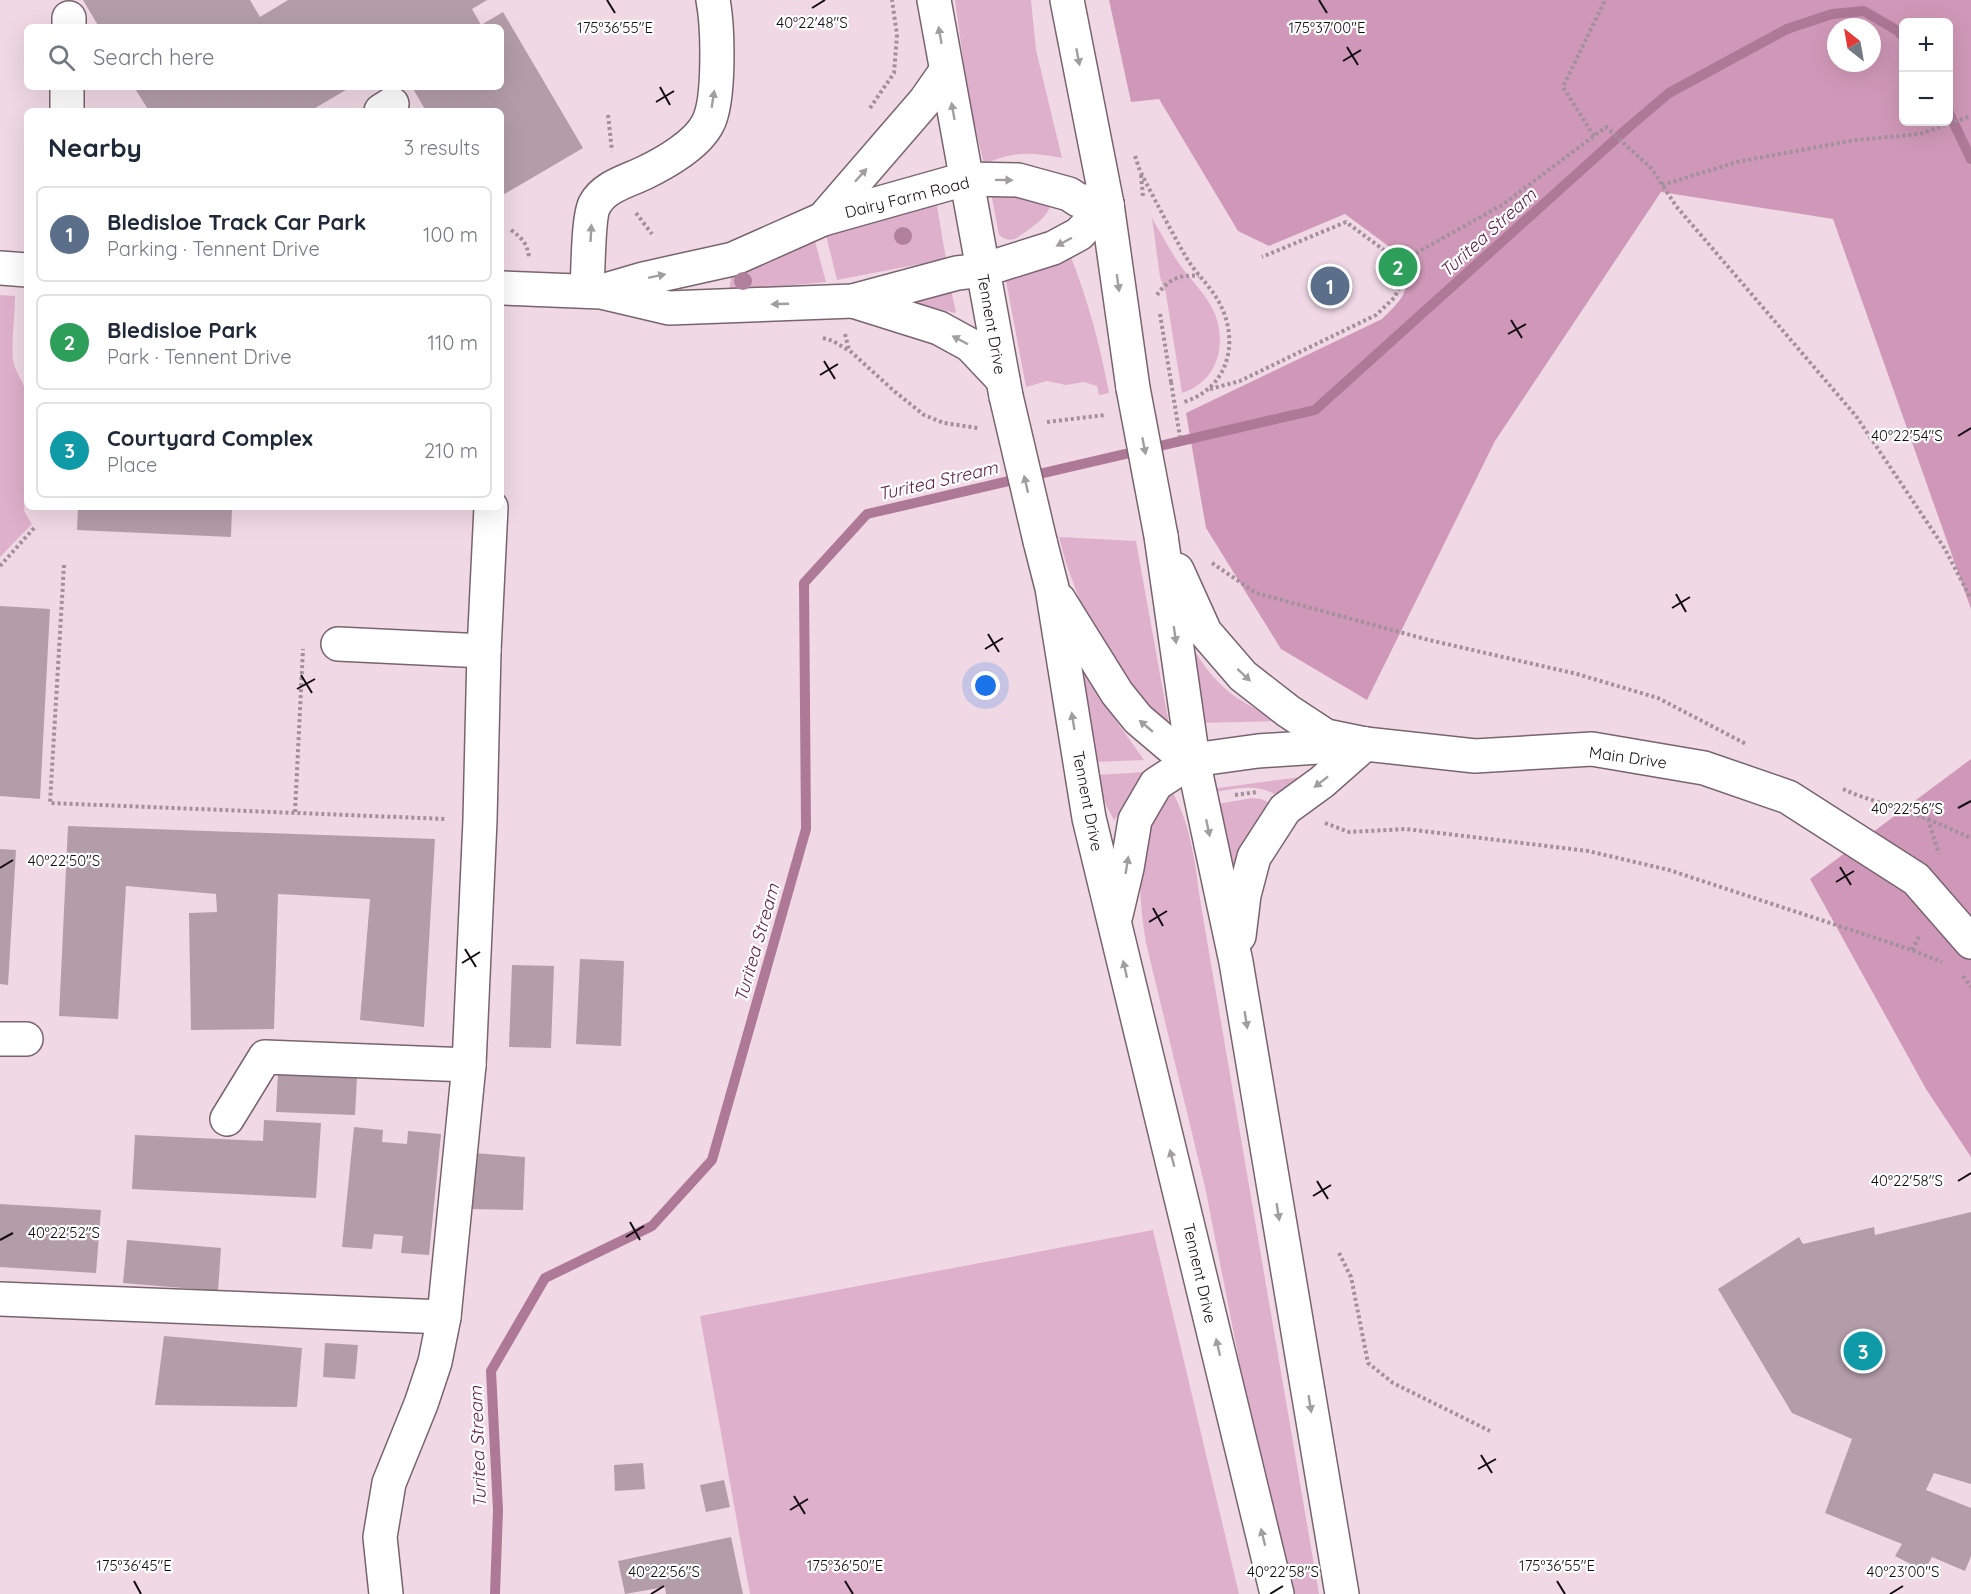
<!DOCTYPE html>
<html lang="en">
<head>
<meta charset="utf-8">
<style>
  body { margin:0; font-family:Quicksand,sans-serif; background:#f2f2f3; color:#1f2937 }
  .controls { position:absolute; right:18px; top:18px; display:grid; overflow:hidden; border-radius:9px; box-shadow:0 6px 24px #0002 }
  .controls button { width:54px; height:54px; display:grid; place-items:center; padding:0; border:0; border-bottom:2px solid #e0e1e3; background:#fff; color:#1f2937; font:30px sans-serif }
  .compass { position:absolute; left:1827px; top:18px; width:54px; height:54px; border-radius:50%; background:#fff; box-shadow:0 6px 24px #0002; rotate:329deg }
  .you { position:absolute; left:986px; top:686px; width:21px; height:21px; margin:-15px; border:4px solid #fff; border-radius:50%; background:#1a73e8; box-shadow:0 0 0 9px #1a73e833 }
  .badge { display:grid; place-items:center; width:39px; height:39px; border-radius:50%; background:#b45309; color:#fff; font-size:20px; font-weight:700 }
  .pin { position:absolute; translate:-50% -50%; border:3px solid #fff; box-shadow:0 2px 6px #0006 }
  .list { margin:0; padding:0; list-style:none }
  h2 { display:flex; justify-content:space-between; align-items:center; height:78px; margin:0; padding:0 24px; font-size:26px }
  h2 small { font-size:20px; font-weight:400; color:#747a83 }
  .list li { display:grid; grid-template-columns:39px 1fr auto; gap:18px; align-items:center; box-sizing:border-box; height:96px; margin:0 12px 12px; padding:0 12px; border:2px solid #e0e1e3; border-radius:9px }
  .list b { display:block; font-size:22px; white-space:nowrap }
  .list p { margin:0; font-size:20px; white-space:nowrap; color:#747a83 }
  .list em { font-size:20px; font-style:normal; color:#747a83 }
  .icon { flex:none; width:33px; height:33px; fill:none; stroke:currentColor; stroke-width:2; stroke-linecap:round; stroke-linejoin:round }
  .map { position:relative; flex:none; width:1971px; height:1594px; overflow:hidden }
  .search { position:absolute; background:#fff; box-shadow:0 6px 24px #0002; left:24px; top:24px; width:480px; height:66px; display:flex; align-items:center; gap:15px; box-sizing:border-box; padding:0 21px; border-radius:9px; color:#747a83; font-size:22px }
  .panel { position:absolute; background:#fff; box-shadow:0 6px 24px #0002; left:24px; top:108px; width:480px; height:402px; border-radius:9px }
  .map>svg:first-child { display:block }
  .green { fill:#dfb0cb }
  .forest { fill:#d098b8; fill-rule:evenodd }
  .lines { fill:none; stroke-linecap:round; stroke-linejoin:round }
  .stream { stroke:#ae7897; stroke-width:10 }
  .building { fill:#b39da9 }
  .minor-casing { stroke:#786470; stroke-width:36 }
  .major-casing { stroke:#786470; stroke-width:36 }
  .path { stroke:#a2909a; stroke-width:4; stroke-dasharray:3 3; stroke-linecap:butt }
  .minor { stroke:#fff; stroke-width:33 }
  .major { stroke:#fff; stroke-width:33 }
  .major-bridge-casing { stroke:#786470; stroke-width:36; stroke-linecap:butt }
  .path-bridge { stroke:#a2909a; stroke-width:4; stroke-dasharray:3 3; stroke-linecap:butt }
  .major-bridge { stroke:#fff; stroke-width:33 }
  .tree { fill:#b0809d }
  .oneway { fill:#a19ea0 }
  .ticks { fill:none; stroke:#140d11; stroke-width:2 }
  .labels { text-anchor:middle; stroke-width:4.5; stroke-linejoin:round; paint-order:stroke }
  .street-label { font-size:16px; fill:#140d11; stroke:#fff }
  .water-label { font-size:18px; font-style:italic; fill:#5d1b47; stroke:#fff }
  .ticks-label { font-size:15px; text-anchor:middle; fill:#140d11; stroke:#fff; stroke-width:4.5; stroke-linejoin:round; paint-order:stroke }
</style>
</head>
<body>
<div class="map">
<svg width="1971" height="1594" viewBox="0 0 1971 1594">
  <rect width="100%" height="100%" fill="#f0d9e5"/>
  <g class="green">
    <path d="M955,0H1031L1036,50L1062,158C1030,152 1015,151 984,164L969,102Z"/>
    <path d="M990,188L1051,202C1050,217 1029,229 1017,238C1011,241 1005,240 999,235Z"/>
    <polygon points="936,200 946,259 837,280 826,235"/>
    <path d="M1152,218C1162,235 1171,253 1183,269C1194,283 1208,297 1215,314C1227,346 1217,382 1182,393L1166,294L1160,277Z"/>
    <polygon points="815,241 826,282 729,291 732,272"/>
    <path d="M1070,254C1088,301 1100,344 1109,393L1099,395L1097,386L1084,382L1066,385L1047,381L1026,387L1004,270Z"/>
    <polygon points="950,285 956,312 955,313 921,304 892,301"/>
    <path d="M0,295L15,296C15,317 11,340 13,360C15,373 25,383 27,396V464L24,511L32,524L0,557Z"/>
    <polygon points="1059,537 1136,541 1170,730 1159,723 1092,634 1066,563"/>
    <path d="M1192,647C1219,690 1235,700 1281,721L1198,723Z"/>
    <polygon points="1071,653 1099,697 1144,760 1093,762"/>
    <polygon points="1146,772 1139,788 1114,820 1106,805 1096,775"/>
    <path d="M1315,775L1282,799C1259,781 1237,789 1210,793L1211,789Z"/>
    <path d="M1170,788C1193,826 1195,868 1202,911L1319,1594H1293L1245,1390L1205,1187L1146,943C1139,899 1135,857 1153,815C1157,806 1165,797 1170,788Z"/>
    <polygon points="1252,798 1261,799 1274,805 1233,898 1212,805"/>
    <polygon points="1153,1230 1239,1594 750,1594 700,1316"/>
  </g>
  <g class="forest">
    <path d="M1109,0H1971V609L1833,219L1661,192L1495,441L1367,700L1281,649L1206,528L1186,413L1382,319C1405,297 1410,291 1406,259L1345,214L1269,246L1238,231L1159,99L1131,102ZM1904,22H1948V122H1904ZM1836,27H1872V63H1836Z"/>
    <polygon points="1971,759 1971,1157 1926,1089 1810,879"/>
  </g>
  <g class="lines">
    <g class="stream">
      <polyline points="1948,111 1971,159"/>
      <polyline points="495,1594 498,1510 491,1371 545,1278 652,1226 712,1160 806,829 804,583 867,514 1315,410 1629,127 1669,93 1787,29 1832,14 1864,11 1898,31 1904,38"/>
    </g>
  </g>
  <g class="building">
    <polygon points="83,0 250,0 260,17 288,0 487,0 472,9 481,25 503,12 583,148 501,196 501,111 426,111 412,87 501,87 501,27 99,27"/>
    <polygon points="134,87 351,87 310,111 149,111"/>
    <polygon points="78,507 232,507 231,537 77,530"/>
    <polygon points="0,606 50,609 40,799 0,796"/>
    <polygon points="68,826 435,839 424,1027 360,1020 370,899 278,894 274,1029 191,1030 189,913 217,912 216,894 126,886 118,1019 59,1016"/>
    <polygon points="0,849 16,850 8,985 0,984"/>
    <polygon points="580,959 624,961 621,1046 576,1044"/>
    <polygon points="512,965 554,966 551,1048 509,1047"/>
    <polygon points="278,1073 357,1077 355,1115 276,1112"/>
    <polygon points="264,1120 321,1123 316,1198 132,1189 135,1135 263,1141"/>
    <polygon points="354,1127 383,1130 382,1142 407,1144 408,1131 441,1134 429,1255 401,1253 403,1236 374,1234 372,1249 342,1247"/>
    <polygon points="474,1153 525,1157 523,1210 467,1209"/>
    <polygon points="0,1204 101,1210 96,1273 0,1267"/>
    <polygon points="1971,1212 1971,1484 1934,1473 1926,1490 1971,1508 1971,1556 1965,1571 1932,1557 1924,1571 1895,1556 1902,1544 1825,1513 1852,1439 1792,1413 1718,1289 1799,1237 1803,1244 1874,1227 1875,1235"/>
    <polygon points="127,1240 221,1248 218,1291 123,1283"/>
    <polygon points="164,1336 302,1348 297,1407 155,1405"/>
    <polygon points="325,1343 358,1345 355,1379 323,1377"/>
    <polygon points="643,1463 645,1489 615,1491 614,1465"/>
    <polygon points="724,1480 730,1507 706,1512 700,1485"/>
    <polygon points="731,1537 743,1594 666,1594 665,1587 625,1594 618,1561"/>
  </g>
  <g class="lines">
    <defs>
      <g id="minor">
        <polyline points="69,27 69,18"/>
        <polyline points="67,111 67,87"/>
        <polyline points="381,111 392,104"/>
        <polyline points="823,219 925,101 946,71"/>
        <polyline points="0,268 27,270"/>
        <polyline points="501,288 601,292 669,308 853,301 957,273 983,270 1053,248 1079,234 1107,204"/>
        <path d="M587,291C588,275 588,215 595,204C604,187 627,181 644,173C665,163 698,144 708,123C720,100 718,26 713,0"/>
        <polyline points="602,291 643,279 733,259 823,219 965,179 1018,180 1069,194 1078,200 1107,204"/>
        <polyline points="853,301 939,328 970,345 1003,380"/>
        <polyline points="338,644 484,651"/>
        <polyline points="1193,760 1258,751 1365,744 1475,756 1592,749 1704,768 1788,797 1916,879 1971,942"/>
        <polyline points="0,1039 26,1039"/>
        <polyline points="227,1119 265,1057 469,1065"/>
        <polyline points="0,1299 444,1317"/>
        <polyline points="386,1594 380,1537 389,1483 421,1404 435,1362 444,1317 469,1065 480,820 484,651 491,507"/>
      </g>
      <g id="major">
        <polyline points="934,0 1006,396"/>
        <polyline points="1067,0 1107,204 1133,388"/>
        <polyline points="1161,536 1193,760 1236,962 1342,1594"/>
        <polyline points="1040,541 1052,588 1089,818 1277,1594"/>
        <polyline points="1177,570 1205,632 1243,676 1288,711 1326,736 1365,744"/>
        <polyline points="1059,600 1117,693 1138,719 1171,747 1193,760 1156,784 1135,820 1127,868 1116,915"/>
        <polyline points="1239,936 1244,895 1254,857 1285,809 1322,782 1365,744"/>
      </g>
    </defs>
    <use href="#minor" class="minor-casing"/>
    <use href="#major" class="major-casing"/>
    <g class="path">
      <polyline points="870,108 894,73 897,35 892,0"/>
      <polyline points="608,115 612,151"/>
      <polyline points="1594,136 1563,87 1605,0"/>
      <path d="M1135,156L1140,171C1155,200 1170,229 1186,257C1194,271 1207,283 1216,297C1241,337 1231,387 1184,402"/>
      <polyline points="1141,175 1143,197"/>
      <polyline points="1662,185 1737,162 1856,140 1920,134 1971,116"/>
      <polyline points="636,213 652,234"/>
      <path d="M511,230C522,238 527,243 529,257"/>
      <polyline points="1400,262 1502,205 1606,127 1652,169 1676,206 1856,416 1945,549 1971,599"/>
      <path d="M1157,295C1168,279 1181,274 1199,276"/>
      <polyline points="1160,314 1171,382"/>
      <polyline points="845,334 849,350 894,391 924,415 944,423 978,428"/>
      <polyline points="823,338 833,341 848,350"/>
      <polyline points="1210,389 1240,381 1376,315 1395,297 1402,280 1400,262 1346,222 1262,257"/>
      <polyline points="1047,422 1105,415"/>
      <polyline points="1212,563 1256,593 1429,640 1577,674 1658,698 1746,744"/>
      <polyline points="64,565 50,803 446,819"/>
      <polyline points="0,566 34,528"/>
      <polyline points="1843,789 1857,795 1928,819 1971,838"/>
      <polyline points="1235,795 1257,792"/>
      <polyline points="295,812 303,649"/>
      <polyline points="1928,819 1939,854"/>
      <polyline points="1325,823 1349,832 1406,829 1588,851 1669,870 1912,950 1942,962"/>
      <polyline points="1912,950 1920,935"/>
      <polyline points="1963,976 1971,987"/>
      <polyline points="1339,1253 1351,1277 1368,1363 1393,1383 1490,1431"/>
    </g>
    <use href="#minor" class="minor"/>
    <use href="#major" class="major"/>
    <defs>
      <g id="major-bridge">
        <polyline points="1133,388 1161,536"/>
        <polyline points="1006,396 1040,541"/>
      </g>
    </defs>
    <use href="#major-bridge" class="major-bridge-casing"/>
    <polyline class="path-bridge" points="1171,382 1180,437"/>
    <use href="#major-bridge" class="major-bridge"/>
  </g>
  <g class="tree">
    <circle cx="903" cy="236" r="9"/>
    <circle cx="743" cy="281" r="9"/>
  </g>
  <defs><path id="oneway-solid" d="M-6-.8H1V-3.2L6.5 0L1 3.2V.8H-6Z" transform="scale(1.5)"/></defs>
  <g class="oneway">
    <use href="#oneway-solid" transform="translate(940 35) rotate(-100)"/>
    <use href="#oneway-solid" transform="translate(1078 57) rotate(79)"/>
    <use href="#oneway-solid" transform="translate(713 99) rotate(-81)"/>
    <use href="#oneway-solid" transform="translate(953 111) rotate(-100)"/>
    <use href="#oneway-solid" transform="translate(861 175) rotate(-48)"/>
    <use href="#oneway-solid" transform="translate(1004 180) rotate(1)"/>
    <use href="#oneway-solid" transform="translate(591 233) rotate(-87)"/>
    <use href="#oneway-solid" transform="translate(1064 242) rotate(152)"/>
    <use href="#oneway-solid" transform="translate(657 276) rotate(-12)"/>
    <use href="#oneway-solid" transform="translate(1118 283) rotate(82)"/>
    <use href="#oneway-solid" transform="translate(780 304) rotate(178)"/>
    <use href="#oneway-solid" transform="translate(960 340) rotate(-152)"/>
    <use href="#oneway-solid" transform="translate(1144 446) rotate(79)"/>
    <use href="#oneway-solid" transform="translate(1026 484) rotate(-103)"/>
    <use href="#oneway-solid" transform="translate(1175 635) rotate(82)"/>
    <use href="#oneway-solid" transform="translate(1244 675) rotate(43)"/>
    <use href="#oneway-solid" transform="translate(1073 721) rotate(-99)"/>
    <use href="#oneway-solid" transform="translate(1146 726) rotate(-140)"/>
    <use href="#oneway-solid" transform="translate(1321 782) rotate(142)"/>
    <use href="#oneway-solid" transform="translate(1208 828) rotate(78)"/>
    <use href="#oneway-solid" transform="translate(1127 865) rotate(-81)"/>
    <use href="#oneway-solid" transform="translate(1125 969) rotate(-103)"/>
    <use href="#oneway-solid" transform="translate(1246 1020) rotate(81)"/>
    <use href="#oneway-solid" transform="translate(1172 1158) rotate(-105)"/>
    <use href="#oneway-solid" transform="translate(1278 1212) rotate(81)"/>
    <use href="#oneway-solid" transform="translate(1218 1347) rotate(-103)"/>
    <use href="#oneway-solid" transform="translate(1310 1404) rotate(81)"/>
    <use href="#oneway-solid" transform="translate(1263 1537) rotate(-104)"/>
  </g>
  <path class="ticks" d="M607,0L615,13M1319,0L1327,13M812,8L825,0M1347,47L1358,65M1343,61L1361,50M660,87L670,105M656,102L674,91M1511,320L1522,338M1508,334L1526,324M824,361L835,379M820,375L838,364M1958,436L1971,428M1676,594L1686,612M1672,608L1690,597M988,634L999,652M985,649L1003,638M301,675L312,693M297,689L315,679M1958,808L1971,801M1840,867L1851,885M0,868L13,860M1836,882L1854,871M1153,908L1163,926M1149,922L1167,911M465,949L476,967M462,963L480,952M1317,1181L1328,1199M1958,1181L1971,1173M1313,1196L1331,1185M630,1222L640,1240M626,1237L644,1226M0,1240L13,1233M1481,1455L1492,1473M1478,1469L1496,1459M794,1496L805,1514M790,1510L808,1499M134,1581L141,1594M845,1581L853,1594M1557,1581L1565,1594M651,1594L664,1586M1270,1594L1283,1586M1890,1594L1903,1586"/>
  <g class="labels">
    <g class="street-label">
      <text transform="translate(907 197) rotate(-14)" y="6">Dairy Farm Road</text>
      <text transform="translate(992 324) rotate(80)" y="6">Tennent Drive</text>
      <text transform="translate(1628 757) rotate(8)" y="6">Main Drive</text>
      <text transform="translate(1088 801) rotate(79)" y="6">Tennent Drive</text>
      <text transform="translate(1200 1273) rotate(77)" y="6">Tennent Drive</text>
    </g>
    <g class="water-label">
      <text transform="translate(1488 233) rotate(-42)" y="6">Turitea Stream</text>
      <text transform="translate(938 481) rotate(-13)" y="6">Turitea Stream</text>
      <text transform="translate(757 943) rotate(-74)" y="6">Turitea Stream</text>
      <text transform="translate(478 1447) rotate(-92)" y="6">Turitea Stream</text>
    </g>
  </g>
  <g class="ticks-label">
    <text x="812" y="28">40°22'48"S</text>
    <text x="615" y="33">175°36'55"E</text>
    <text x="1327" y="33">175°37'00"E</text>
    <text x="1907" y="441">40°22'54"S</text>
    <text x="1907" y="814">40°22'56"S</text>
    <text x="64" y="866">40°22'50"S</text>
    <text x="1907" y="1186">40°22'58"S</text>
    <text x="64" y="1238">40°22'52"S</text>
    <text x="134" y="1571">175°36'45"E</text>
    <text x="845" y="1571">175°36'50"E</text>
    <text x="1557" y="1571">175°36'55"E</text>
    <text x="664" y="1577">40°22'56"S</text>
    <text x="1283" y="1577">40°22'58"S</text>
    <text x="1903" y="1577">40°23'00"S</text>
  </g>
</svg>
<div class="controls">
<button>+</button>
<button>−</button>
</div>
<svg class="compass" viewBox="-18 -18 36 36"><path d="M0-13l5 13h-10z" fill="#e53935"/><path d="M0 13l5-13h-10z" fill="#747a83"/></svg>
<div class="you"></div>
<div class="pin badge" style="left:1330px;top:286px;background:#5c6f8a">1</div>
<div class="pin badge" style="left:1398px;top:267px;background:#2e9e5b">2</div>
<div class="pin badge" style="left:1863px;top:1351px;background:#0f9aa8">3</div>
<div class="search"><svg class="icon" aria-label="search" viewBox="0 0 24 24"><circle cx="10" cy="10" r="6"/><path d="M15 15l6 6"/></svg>Search here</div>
<section class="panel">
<h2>Nearby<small>3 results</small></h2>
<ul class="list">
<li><span class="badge" style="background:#5c6f8a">1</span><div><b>Bledisloe Track Car Park</b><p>Parking · Tennent Drive</p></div><em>100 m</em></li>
<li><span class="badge" style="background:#2e9e5b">2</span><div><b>Bledisloe Park</b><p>Park · Tennent Drive</p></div><em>110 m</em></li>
<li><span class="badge" style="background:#0f9aa8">3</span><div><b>Courtyard Complex</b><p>Place</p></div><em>210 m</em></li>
</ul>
</section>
</div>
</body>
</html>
